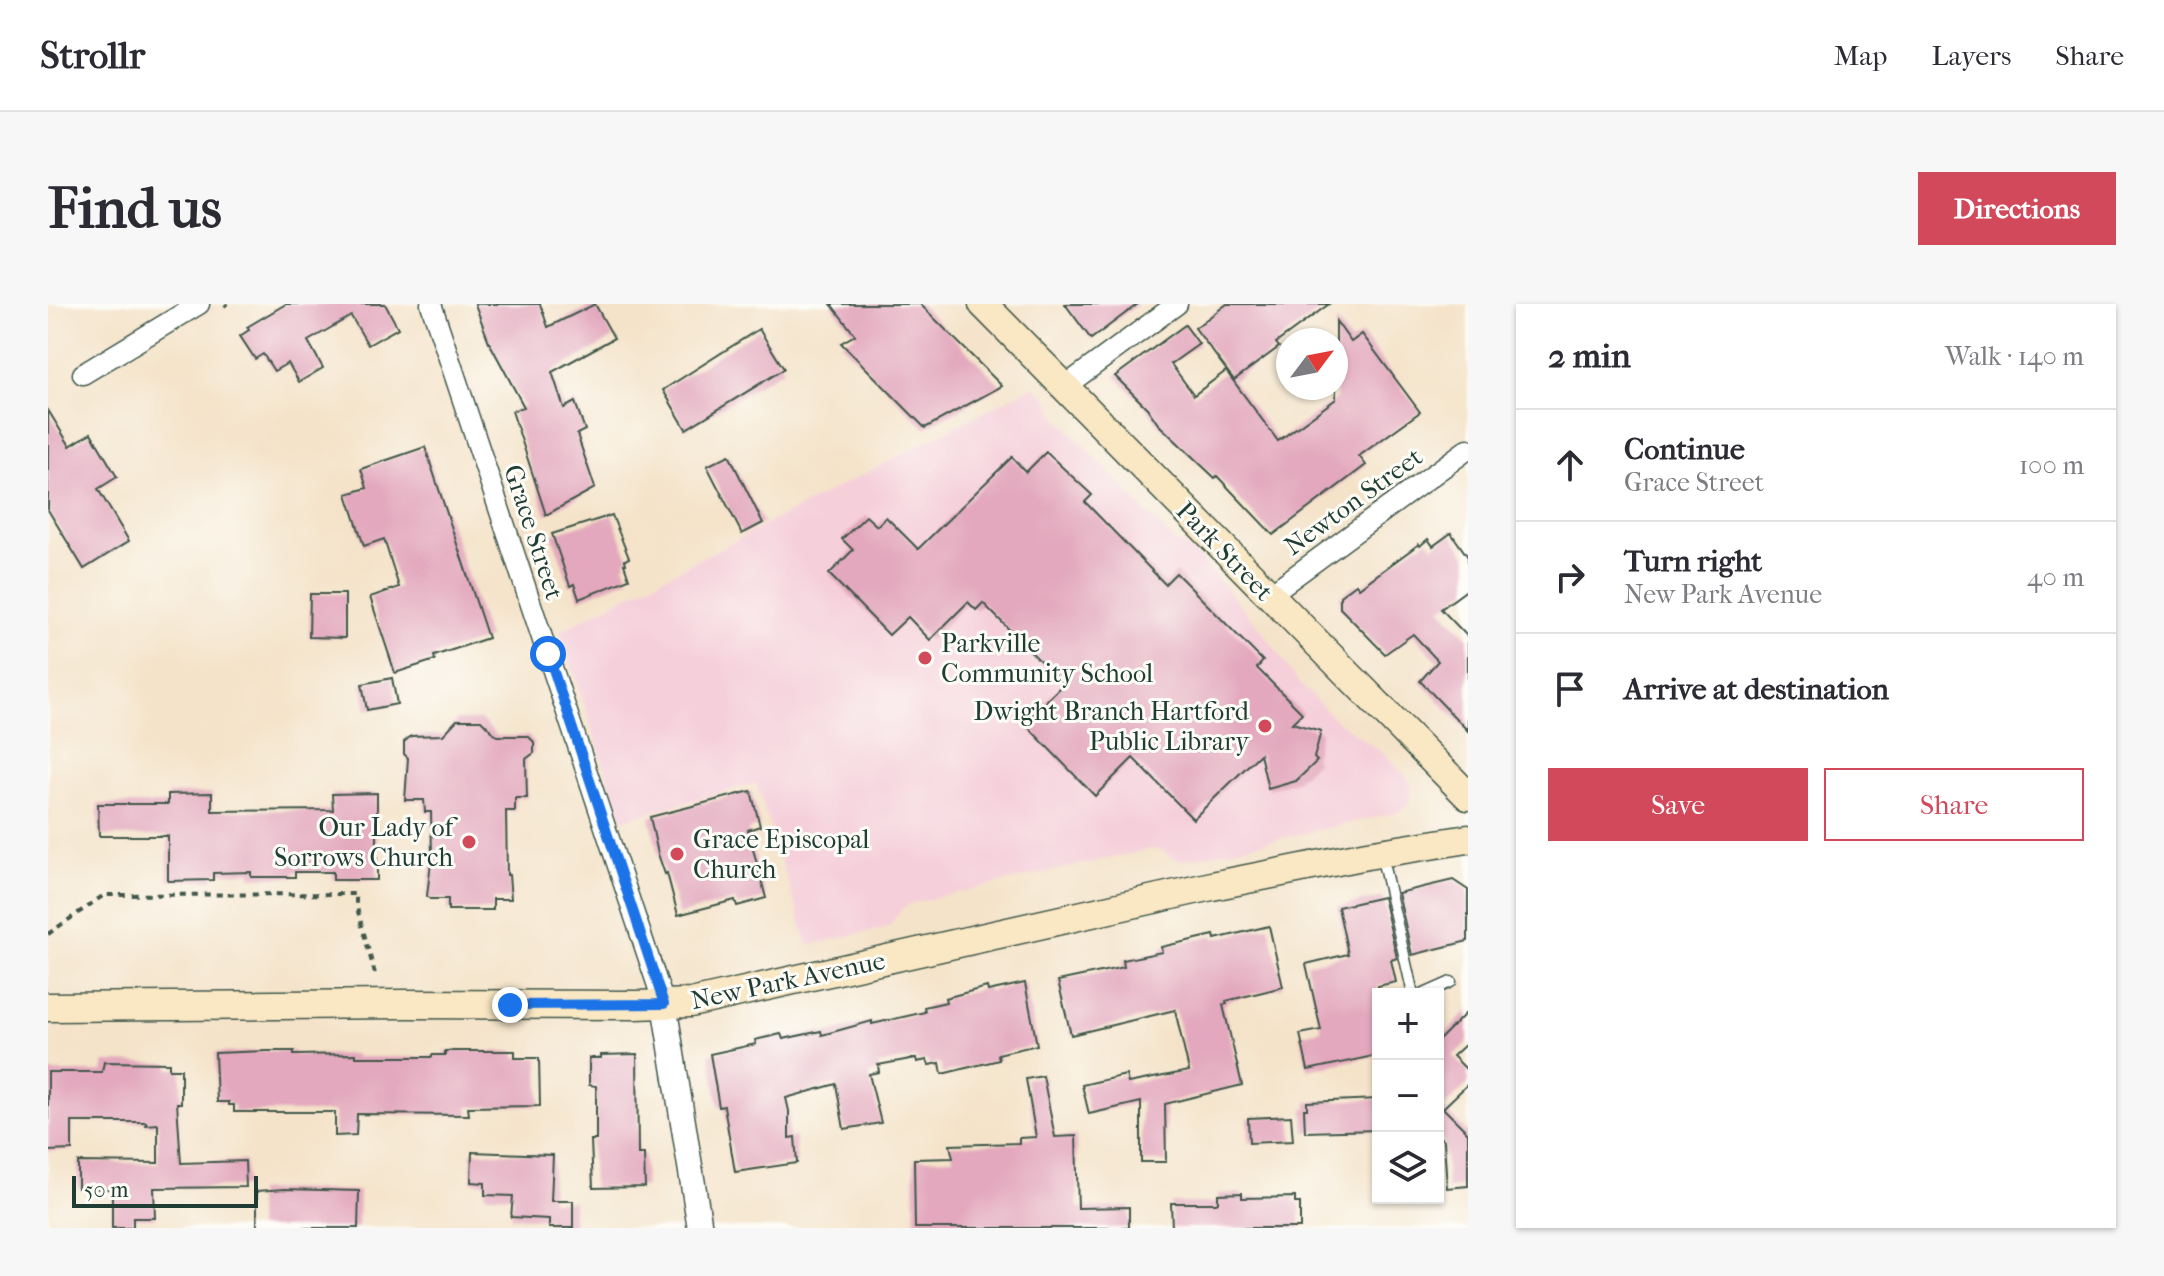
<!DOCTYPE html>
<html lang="en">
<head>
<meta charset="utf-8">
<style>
  body { margin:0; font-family:"IM FELL French Canon",serif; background:#f7f7f7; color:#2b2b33 }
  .controls { position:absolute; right:24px; bottom:24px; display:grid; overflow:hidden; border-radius:0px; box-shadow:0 2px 6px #0004 }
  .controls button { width:72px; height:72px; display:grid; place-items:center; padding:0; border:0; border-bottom:2px solid #e1e1e2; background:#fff; color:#2b2b33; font:40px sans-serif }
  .compass { position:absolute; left:1228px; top:24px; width:72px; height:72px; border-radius:50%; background:#fff; box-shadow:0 2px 6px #0004; rotate:58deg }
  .scale { position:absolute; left:24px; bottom:20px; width:186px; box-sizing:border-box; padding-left:8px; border:4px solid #1f3d34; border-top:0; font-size:22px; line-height:28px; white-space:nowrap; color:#1f3d34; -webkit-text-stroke:6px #fdfcf7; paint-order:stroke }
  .stop { position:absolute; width:24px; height:24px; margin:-18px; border:6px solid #1a73e8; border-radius:50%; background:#fff }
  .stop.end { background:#1a73e8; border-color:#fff; box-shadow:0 2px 8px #0008 }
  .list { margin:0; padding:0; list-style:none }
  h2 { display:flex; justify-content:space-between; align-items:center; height:104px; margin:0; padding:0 32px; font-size:34px }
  h2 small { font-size:26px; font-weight:400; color:#7c7c81 }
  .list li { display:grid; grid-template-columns:52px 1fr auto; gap:24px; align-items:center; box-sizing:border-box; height:112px; padding:0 32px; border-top:2px solid #e1e1e2 }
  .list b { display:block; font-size:30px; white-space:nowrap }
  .list p { margin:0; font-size:26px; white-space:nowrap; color:#7c7c81 }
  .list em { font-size:26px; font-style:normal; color:#7c7c81 }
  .actions { display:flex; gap:16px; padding:24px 32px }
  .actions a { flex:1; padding:18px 0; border:2px solid #d1495b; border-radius:0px; text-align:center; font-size:28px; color:#d1495b }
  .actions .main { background:#d1495b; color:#fff }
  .icon { flex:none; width:44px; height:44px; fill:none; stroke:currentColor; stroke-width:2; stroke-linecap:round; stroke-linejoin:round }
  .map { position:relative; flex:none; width:1420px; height:924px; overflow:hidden; border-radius:0px }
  header { display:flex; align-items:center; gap:48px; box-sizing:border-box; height:112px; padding:0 40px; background:#fff; border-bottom:2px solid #e1e1e2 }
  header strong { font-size:38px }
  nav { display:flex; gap:44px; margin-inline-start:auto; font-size:28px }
  .intro { display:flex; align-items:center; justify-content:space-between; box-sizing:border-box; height:192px; padding:0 48px }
  h1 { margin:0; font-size:56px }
  .button { padding:20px 36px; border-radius:0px; background:#d1495b; color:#fff; font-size:28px; font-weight:700 }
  main { display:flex; gap:48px; padding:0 48px }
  aside { flex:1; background:#fff; border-radius:0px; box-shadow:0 2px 6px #0004 }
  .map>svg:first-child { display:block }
  .built { fill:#f5cfda }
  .building { fill:#e3a8bd }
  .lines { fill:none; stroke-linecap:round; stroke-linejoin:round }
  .service-casing { stroke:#3f564a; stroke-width:13 }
  .minor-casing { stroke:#3f564a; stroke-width:23 }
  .tertiary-casing { stroke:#3f564a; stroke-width:27 }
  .secondary-casing { stroke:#3f564a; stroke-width:31 }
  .path { stroke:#3f564a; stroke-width:4; stroke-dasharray:6 6; stroke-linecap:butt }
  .service { stroke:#fff; stroke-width:10 }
  .minor { stroke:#fff; stroke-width:20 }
  .tertiary { stroke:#fff; stroke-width:24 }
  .secondary { stroke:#fae7c3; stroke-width:28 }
  .route { stroke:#1a73e8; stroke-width:10 }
  .poi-dot { fill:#d1495b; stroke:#fdfcf7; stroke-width:3 }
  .labels { text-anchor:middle; stroke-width:6; stroke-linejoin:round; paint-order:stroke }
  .street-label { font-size:26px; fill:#1f3d34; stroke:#fdfcf7 }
  .poi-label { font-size:26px; fill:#1f3d34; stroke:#fdfcf7; text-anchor:start }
</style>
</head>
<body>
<header>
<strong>Strollr</strong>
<nav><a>Map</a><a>Layers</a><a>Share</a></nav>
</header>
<div class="intro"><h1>Find us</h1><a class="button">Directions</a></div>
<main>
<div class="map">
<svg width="1420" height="924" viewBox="0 0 1420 924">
  <rect width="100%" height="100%" fill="#fdfcf7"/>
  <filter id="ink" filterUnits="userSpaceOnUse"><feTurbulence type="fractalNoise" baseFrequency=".0125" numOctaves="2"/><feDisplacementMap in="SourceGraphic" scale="16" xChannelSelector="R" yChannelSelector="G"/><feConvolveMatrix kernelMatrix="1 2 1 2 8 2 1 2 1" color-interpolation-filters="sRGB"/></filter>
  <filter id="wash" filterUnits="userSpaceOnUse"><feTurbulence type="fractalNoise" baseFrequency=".006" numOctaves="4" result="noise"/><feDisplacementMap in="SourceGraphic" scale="32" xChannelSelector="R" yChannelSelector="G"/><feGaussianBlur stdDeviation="1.8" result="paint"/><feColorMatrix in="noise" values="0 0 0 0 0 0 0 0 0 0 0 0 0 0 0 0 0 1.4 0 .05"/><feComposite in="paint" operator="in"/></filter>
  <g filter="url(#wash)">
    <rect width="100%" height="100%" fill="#f4e3c9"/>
    <polygon class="built" points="986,82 1000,94 1007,111 1126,237 1143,245 1214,326 1249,377 1289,417 1336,450 1358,472 1364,482 1363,494 1359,502 1351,508 1136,556 1127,555 1114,546 1103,545 864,599 855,604 840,623 760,641 708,479 574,516 512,327"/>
    <g id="blocks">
      <g class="building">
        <polygon points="238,0 337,0 350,24 320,41 303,12 260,37 275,64 251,78 240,59 226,67 215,50 207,55 192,32 201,26 199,23"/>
        <polygon points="427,0 492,0 500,23 547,0 566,34 504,68 516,104 527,98 537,126 529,130 547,184 498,211 464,107 476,103 441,38"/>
        <polygon points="783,0 872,0 954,82 877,124 793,39 807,31"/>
        <polygon points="1017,0 1090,0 1043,35"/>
        <polygon points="1179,0 1281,0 1228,39 1231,43 1186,76 1147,24"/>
        <polygon points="1288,17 1303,38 1314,30 1372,108 1311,152 1318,161 1225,231 1169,172 1167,174 1110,120 1099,104 1067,72 1137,21 1151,40 1123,60 1146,91 1178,67 1230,137 1288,95"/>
        <polygon points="711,25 736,65 638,125 615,86"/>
        <polygon points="0,106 22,142 43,129 69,173 50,185 81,237 36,265 0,206"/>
        <polygon points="377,143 440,334 386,352 387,356 347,369 322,293 351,283 336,235 316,242 299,190 319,184 313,165"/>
        <polygon points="998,148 1044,191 1037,198 1117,280 1128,269 1215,357 1209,364 1254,409 1244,419 1273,427 1266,454 1269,457 1248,477 1220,485 1212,450 1145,515 1085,454 1047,492 976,419 1015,380 935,299 928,306 920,298 882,336 860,313 841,331 781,270 805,246 794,235 818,212 829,222 838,213 870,245 964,153 978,168"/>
        <polygon points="681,151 715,219 694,230 659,162"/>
        <polygon points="564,211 581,254 577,256 578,260 576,260 581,275 531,295 526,280 522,282 504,230"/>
        <polygon points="1403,229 1420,253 1420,285 1393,305 1420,333 1420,427 1372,377 1390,357 1365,330 1337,350 1292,304 1292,292 1308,280 1311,284 1371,240 1372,242 1380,235 1385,242"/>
        <polygon points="262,290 297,290 297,334 261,333"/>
        <polygon points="344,374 349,400 319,406 314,380"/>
        <polygon points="409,416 433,416 449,432 480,432 486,438 486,449 478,455 479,494 467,494 467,507 458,507 459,571 461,571 463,595 445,595 445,606 400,606 400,595 382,595 379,592 384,550 383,508 377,508 376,496 357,496 360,454 356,450 356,438 363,432 395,431"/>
        <polygon points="703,487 712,522 700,526 718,594 689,602 687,596 630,611 619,569 617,570 610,550 602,513"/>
        <polygon points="164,489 164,507 285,506 284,490 329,489 329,576 285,576 285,568 247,568 247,573 203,573 203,568 165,569 165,576 120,577 120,532 51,532 50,500 120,500 120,490"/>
        <polygon points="1405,576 1420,586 1420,637 1364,651 1350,589"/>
        <polygon points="1335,593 1349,654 1343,656 1348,678 1330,682 1330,751 1260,766 1252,730 1273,726 1258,660 1300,650 1290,603"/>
        <polygon points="1221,622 1235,683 1178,697 1179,700 1175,701 1194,781 1117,800 1118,858 1093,858 1093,798 1041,810 1034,781 1078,771 1080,779 1141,767 1127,706 1023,731 1010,677 1076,663 1075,656 1114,648 1113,643 1166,631 1167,635"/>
        <polygon points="977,679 989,741 950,750 951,756 894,770 892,759 881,761 879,756 869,758 868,754 830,761 831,768 821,770 833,819 796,825 788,780 738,794 741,807 741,834 747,833 749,859 687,868 676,802 671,803 662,750 708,740 707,736 733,730 735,735 773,727 774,731 824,717 824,720 877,708 876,703 898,698 897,694 939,683 940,687"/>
        <polygon points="1420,707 1420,738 1405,752 1420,767 1420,780 1395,804 1420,829 1420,882 1399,884 1396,837 1390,832 1390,737"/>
        <polygon points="219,747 246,747 246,751 308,750 308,753 384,753 384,751 397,751 397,747 467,747 467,754 491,754 492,802 420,803 421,811 309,810 308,831 287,832 287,808 186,808 186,801 181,801 181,798 169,798 167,749"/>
        <polygon points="589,750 590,850 596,850 597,883 545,884 543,836 548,836 548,782 541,781 541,754 553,754 553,751"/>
        <polygon points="56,758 121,759 121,765 133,765 133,799 129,799 133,859 197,857 198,883 106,884 107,914 85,914 85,924 64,924 64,885 30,884 30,858 110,859 110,820 98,821 98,818 24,818 24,846 0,847 0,768 54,768"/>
        <polygon points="995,772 1007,833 1028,832 1030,904 1081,903 1081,924 867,924 866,855 905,854 902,841 971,839 971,834 988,833 978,775"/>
        <polygon points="1330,795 1330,826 1257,828 1256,805 1259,805 1259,798"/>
        <polygon points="1243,812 1245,837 1201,839 1200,814"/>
        <polygon points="424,848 505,851 503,897 525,897 525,924 501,924 501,915 463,913 465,892 437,891 437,879 423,878"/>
        <polygon points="237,885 311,887 310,924 209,924 209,887"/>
        <polygon points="1194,889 1194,894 1247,893 1247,899 1252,899 1252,924 1124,924 1123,899 1168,899 1170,898 1170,890"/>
      </g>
    </g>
  </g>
  <g filter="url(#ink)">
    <use href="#blocks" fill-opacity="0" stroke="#3f564a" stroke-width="2"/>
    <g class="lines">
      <defs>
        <g id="service">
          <polyline points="1333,550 1365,690"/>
          <polyline points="1376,690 1403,678"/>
        </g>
        <g id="minor">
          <polyline points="383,0 616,700"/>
          <polyline points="35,70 151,0"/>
          <polyline points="1016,83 1129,0"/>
          <polyline points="1221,291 1420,145"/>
        </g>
        <polyline id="tertiary" points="616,700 652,924"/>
        <g id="secondary">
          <polyline points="935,0 1420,492"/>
          <polyline points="0,703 357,700 588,701 643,699 1164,582 1319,551 1420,535"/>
        </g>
      </defs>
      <use href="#service" class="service-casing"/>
      <use href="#minor" class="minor-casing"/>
      <use href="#tertiary" class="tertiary-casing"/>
      <use href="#secondary" class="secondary-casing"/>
      <g class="path">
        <polyline points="177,0 179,2"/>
        <polyline points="0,630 56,591 308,590 308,600 327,670"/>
      </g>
      <use href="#service" class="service"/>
      <use href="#minor" class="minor"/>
      <use href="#tertiary" class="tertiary"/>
      <use href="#secondary" class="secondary"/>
    </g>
  </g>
  <g class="lines" filter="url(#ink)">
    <polyline class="route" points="462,701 616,700 500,350"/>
  </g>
  <g class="poi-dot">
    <circle cx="877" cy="354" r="8"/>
    <circle cx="1217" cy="422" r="8"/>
    <circle cx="421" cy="538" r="8"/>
    <circle cx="629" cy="550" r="8"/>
  </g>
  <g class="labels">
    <g class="street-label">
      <text transform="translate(1305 197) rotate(-36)" y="9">Newton Street</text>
      <text transform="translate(486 228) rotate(72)" y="9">Grace Street</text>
      <text transform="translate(1177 247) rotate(46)" y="9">Park Street</text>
      <text transform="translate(740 676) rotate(-12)" y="9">New Park Avenue</text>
    </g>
    <g class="poi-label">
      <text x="893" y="348">Parkville<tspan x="893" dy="30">Community School</tspan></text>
      <text x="1201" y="416" text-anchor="end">Dwight Branch Hartford<tspan x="1201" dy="30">Public Library</tspan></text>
      <text x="405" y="532" text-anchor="end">Our Lady of<tspan x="405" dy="30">Sorrows Church</tspan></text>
      <text x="645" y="544">Grace Episcopal<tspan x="645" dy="30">Church</tspan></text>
    </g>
  </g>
</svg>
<div class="controls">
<button>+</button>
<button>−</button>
<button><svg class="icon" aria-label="layers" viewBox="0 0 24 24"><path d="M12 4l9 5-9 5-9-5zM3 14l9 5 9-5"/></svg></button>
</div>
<svg class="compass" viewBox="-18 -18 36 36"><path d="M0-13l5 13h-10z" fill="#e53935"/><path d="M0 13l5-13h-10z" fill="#7c7c81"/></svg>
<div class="scale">50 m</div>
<div class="stop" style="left:500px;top:350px"></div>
<div class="stop end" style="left:462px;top:701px"></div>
</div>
<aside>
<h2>2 min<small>Walk · 140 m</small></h2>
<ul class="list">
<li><svg class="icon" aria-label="ahead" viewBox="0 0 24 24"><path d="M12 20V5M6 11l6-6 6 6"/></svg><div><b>Continue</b><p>Grace Street</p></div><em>100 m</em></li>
<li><svg class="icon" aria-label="right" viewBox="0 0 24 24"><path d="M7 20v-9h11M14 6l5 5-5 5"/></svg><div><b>Turn right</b><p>New Park Avenue</p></div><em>40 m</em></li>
<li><svg class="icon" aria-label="arrive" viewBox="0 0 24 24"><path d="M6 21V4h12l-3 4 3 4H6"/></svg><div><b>Arrive at destination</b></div></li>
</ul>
<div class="actions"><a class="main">Save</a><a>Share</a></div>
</aside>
</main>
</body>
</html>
